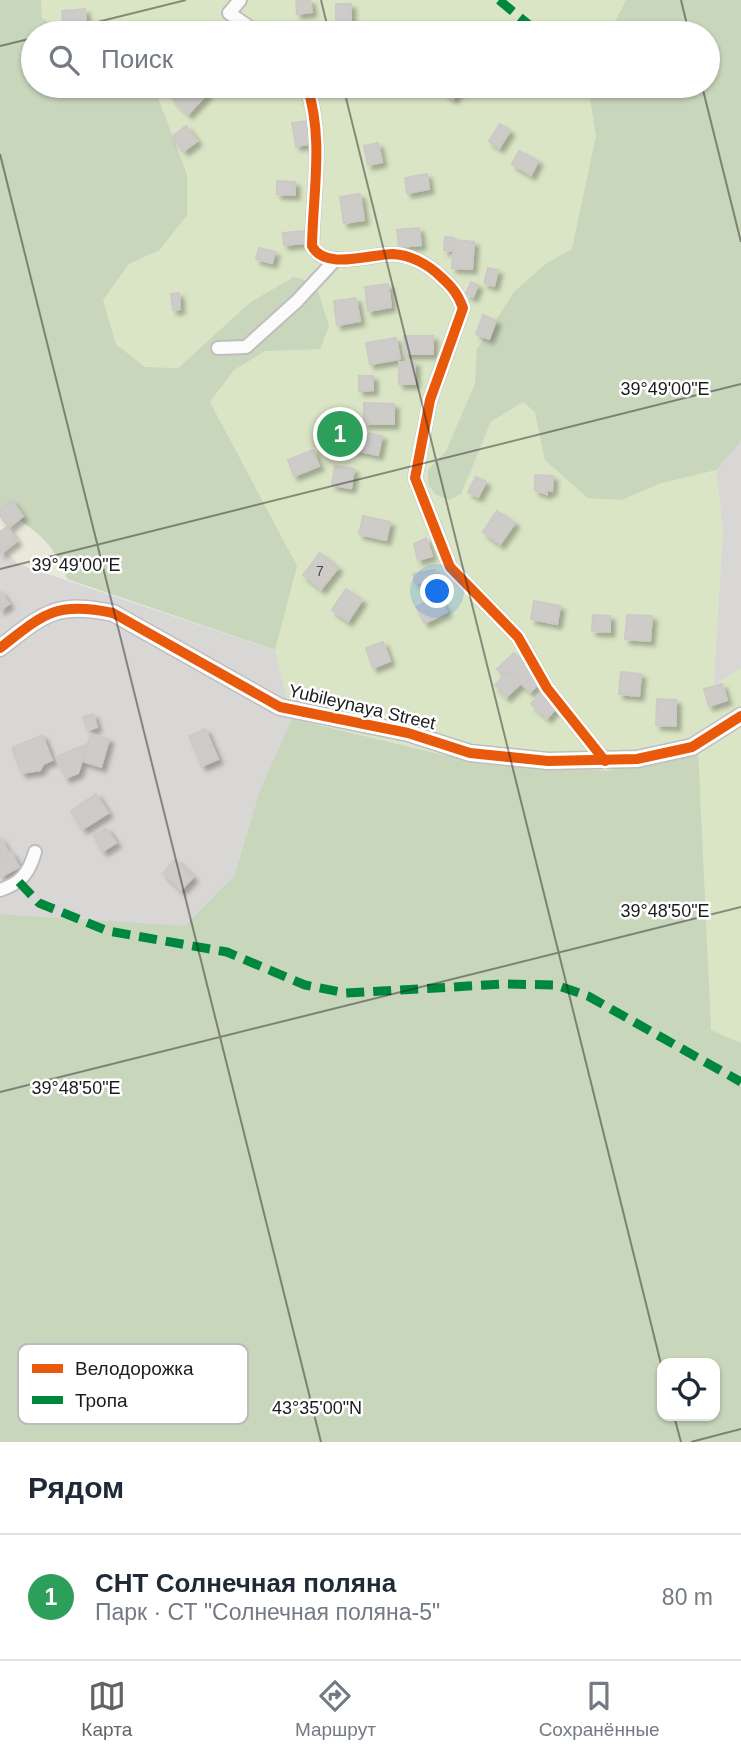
<!DOCTYPE html>
<html lang="ru">
<head>
<meta charset="utf-8">
<style>
  body { margin:0; font-family:Helvetica,sans-serif; background:#f2f2f3; color:#1f2937 }
  .controls { position:absolute; right:21px; bottom:21px; display:grid; overflow:hidden; border-radius:14px; box-shadow:0 2px 5px #0004 }
  .controls button { width:63px; height:63px; display:grid; place-items:center; padding:0; border:0; border-bottom:2px solid #e0e1e3; background:#fff; color:#1f2937; font:35px sans-serif }
  .you { position:absolute; left:438px; top:592px; width:24px; height:24px; margin:-18px; border:5px solid #fff; border-radius:50%; background:#1a73e8; box-shadow:0 0 0 10px #1a73e833 }
  .badge { display:grid; place-items:center; width:46px; height:46px; border-radius:50%; background:#646362; color:#fff; font-size:23px; font-weight:700 }
  .pin { position:absolute; translate:-50% -50%; border:4px solid #fff; box-shadow:0 2px 7px #0006 }
  .list { margin:0; padding:0; list-style:none }
  h2 { display:flex; justify-content:space-between; align-items:center; height:91px; margin:0; padding:0 28px; font-size:30px }
  h2 small { font-size:23px; font-weight:400; color:#747a83 }
  .list li { display:grid; grid-template-columns:46px 1fr auto; gap:21px; align-items:center; box-sizing:border-box; height:126px; padding:0 28px; border-top:2px solid #e0e1e3 }
  .list b { display:block; font-size:26px; white-space:nowrap }
  .list p { margin:0; font-size:23px; white-space:nowrap; color:#747a83 }
  .list em { font-size:23px; font-style:normal; color:#747a83 }
  .icon { flex:none; width:38px; height:38px; fill:none; stroke:currentColor; stroke-width:2; stroke-linecap:round; stroke-linejoin:round }
  .map { position:relative; flex:none; width:741px; height:1442px; overflow:hidden }
  .search { position:absolute; background:#fff; box-shadow:0 2px 5px #0004; left:21px; right:21px; top:21px; height:77px; display:flex; align-items:center; gap:18px; box-sizing:border-box; padding:0 24px; border-radius:38px; color:#747a83; font-size:26px }
  .sheet { height:217px; background:#fff }
  nav { display:flex; justify-content:space-around; align-items:center; box-sizing:border-box; height:98px; border-top:2px solid #e0e1e3; background:#fff; font-size:19px; color:#747a83 }
  nav a { display:grid; justify-items:center; gap:4px }
  nav .on { color:#646362 }
  .map>svg:first-child { display:block }
  .residential { fill:#d9d7d6 }
  .farmland { fill:#eae8d8 }
  .grass { fill:#dae5c5 }
  .forest { fill:#c8d6bb; fill-rule:evenodd }
  .building { fill:#ceccc9; stroke:#cdc9c6; stroke-width:2; filter:url(#shadow) }
  .lines { fill:none; stroke-linecap:round; stroke-linejoin:round }
  .minor-casing { stroke:#c0bebd; stroke-width:16 }
  .tertiary-casing { stroke:#c0bebd; stroke-width:19 }
  .minor { stroke:#fcfbfb; stroke-width:12 }
  .tertiary { stroke:#fcfbfb; stroke-width:16 }
  .quiet { stroke:#00873e; stroke-width:9; stroke-dasharray:18 9; stroke-linecap:butt }
  .cycleway-casing { stroke:#fff; stroke-width:15 }
  .cycleway { stroke:#e8590c; stroke-width:10 }
  .ticks { fill:none; stroke:#1c1c1c; stroke-width:2; stroke-opacity:0.45 }
  .labels { text-anchor:middle; stroke-width:5; stroke-linejoin:round; paint-order:stroke }
  .number-label { font-size:14px; fill:#484847 }
  .street-label { font-size:18px; fill:#1c1c1c; stroke:#fff }
  .key { fill:#fff; stroke:#bbb; stroke-width:2 }
  .key-label { font-size:19px; fill:#1c1c1c }
  .ticks-label { font-size:18px; text-anchor:middle; fill:#1c1c1c; stroke:#fff; stroke-width:5; stroke-linejoin:round; paint-order:stroke }
</style>
</head>
<body>
<div class="map">
<svg width="741" height="1442" viewBox="0 0 741 1442">
  <defs>
    <filter id="shadow"><feDropShadow dx="4.5" dy="4.5" stdDeviation="2" flood-color="#0004"/></filter>
  </defs>
  <rect width="100%" height="100%" fill="#eae7e4"/>
  <polygon class="residential" points="141,86 588,86 596,136 715,470 741,441 741,1043 259,793 234,876 185,927 0,914 0,545 18,564 274,650 158,98"/>
  <polygon class="farmland" points="0,508 40,533 61,562 67,579 18,564 0,545"/>
  <g class="grass">
    <polygon points="41,0 626,0 609,33 64,33 42,18"/>
    <polygon points="141,86 588,86 596,136 572,249 544,265 477,349 475,384 460,422 446,451 428,470 470,475 491,422 523,402 535,412 545,460 621,500 661,483 716,470 723,529 714,685 741,668 741,1043 711,1030 698,751 607,771 481,764 292,719 275,650 296,566 210,402 234,370 265,351 320,349 329,326 315,283 293,277 251,302 178,368 145,367 116,344 103,300 129,264 160,250 187,215 187,175 158,98"/>
  </g>
  <g class="forest">
    <path d="M0,0H41L42,18L64,33H33V86H141L158,98L187,175V215L160,250L129,264L103,300L116,344L145,367L178,368L251,302L294,277L315,283L329,326L320,349L265,351L234,370L210,402L297,566L275,650L67,579C53,540 34,529 0,508Z"/>
    <polygon points="626,0 741,0 741,441 716,470 661,483 621,500 588,498 545,460 535,412 523,402 490,422 461,494 449,500 435,494 428,484 428,470 446,451 475,384 477,349 514,292 544,265 572,249 596,136 588,86 708,86 708,33 609,33"/>
    <path d="M292,719L481,764L607,771L698,751L711,1030L741,1043V1442H0V914L185,926L234,876L259,793ZM662,1363H715V1416H662Z"/>
  </g>
  <g class="building">
    <polygon points="296,0 310,0 312,12 297,14"/>
    <rect x="336" y="4" width="15" height="20"/>
    <polygon points="85,9 86,25 63,26 62,11"/>
    <polygon points="288,22 299,33 285,33 281,29"/>
    <polygon points="183,86 199,86 207,94 188,114 171,97"/>
    <polygon points="450,86 461,87 453,99 445,94"/>
    <polygon points="307,121 311,144 296,146 292,123"/>
    <polygon points="500,124 510,131 499,148 489,141"/>
    <polygon points="186,126 197,141 184,151 172,137"/>
    <polygon points="378,143 382,162 368,165 364,146"/>
    <polygon points="519,151 538,161 531,175 512,164"/>
    <polygon points="427,174 429,189 407,193 405,178"/>
    <polygon points="277,181 295,182 295,195 277,194"/>
    <polygon points="360,194 364,220 344,223 340,197"/>
    <polygon points="419,228 421,245 399,247 397,230"/>
    <polygon points="304,231 305,243 284,245 283,233"/>
    <polygon points="445,237 454,238 453,251 444,250"/>
    <polygon points="454,240 474,242 472,269 452,268"/>
    <polygon points="259,248 275,252 272,263 256,259"/>
    <polygon points="488,268 498,270 494,286 484,283"/>
    <polygon points="471,282 478,285 473,297 466,294"/>
    <polygon points="388,284 391,307 368,311 365,287"/>
    <polygon points="179,293 180,309 173,310 171,294"/>
    <polygon points="356,298 360,321 337,325 334,301"/>
    <polygon points="483,315 496,321 489,339 476,334"/>
    <polygon points="404,336 433,336 433,354 405,354"/>
    <polygon points="396,338 400,359 370,364 366,343"/>
    <rect x="399" y="362" width="16" height="22"/>
    <polygon points="359,376 373,376 373,390 359,391"/>
    <polygon points="364,403 394,404 394,424 364,424"/>
    <polygon points="369,433 382,436 378,455 346,448 349,435 367,439"/>
    <polygon points="313,450 319,466 294,476 288,460"/>
    <polygon points="335,466 354,469 351,488 332,485"/>
    <polygon points="535,475 553,476 552,491 547,490 547,494 535,490"/>
    <polygon points="476,477 486,482 478,497 468,492"/>
    <polygon points="11,500 23,516 9,527 0,516 0,509"/>
    <polygon points="497,511 515,523 500,544 483,532"/>
    <polygon points="363,516 390,522 386,540 359,534"/>
    <polygon points="7,527 17,541 1,553 0,532"/>
    <polygon points="426,538 432,556 418,560 414,544"/>
    <polygon points="320,553 338,568 321,589 303,575"/>
    <polygon points="435,570 437,579 415,583 413,574"/>
    <polygon points="346,589 362,600 348,621 332,610"/>
    <polygon points="0,591 9,604 0,610"/>
    <polygon points="438,596 447,612 425,623 416,607"/>
    <polygon points="534,601 560,606 557,624 531,619"/>
    <polygon points="593,615 610,616 610,632 592,631"/>
    <polygon points="627,615 652,616 650,641 625,639"/>
    <polygon points="383,642 390,661 373,668 366,648"/>
    <polygon points="514,653 534,674 523,685 509,671 504,676 497,669"/>
    <polygon points="509,671 521,683 506,697 495,685"/>
    <polygon points="621,672 641,674 639,696 619,694"/>
    <polygon points="531,677 538,684 530,692 523,685"/>
    <polygon points="722,684 727,700 709,706 704,689"/>
    <polygon points="540,694 556,708 547,718 531,704"/>
    <polygon points="657,699 676,700 676,726 656,725"/>
    <polygon points="93,714 97,727 88,730 83,717"/>
    <polygon points="205,729 218,759 202,766 189,736"/>
    <polygon points="91,734 109,739 101,767 83,761"/>
    <polygon points="42,735 52,760 43,764 40,770 22,773 12,748"/>
    <polygon points="87,744 78,773 66,778 56,757"/>
    <polygon points="96,794 108,813 83,829 71,811"/>
    <polygon points="106,828 116,843 103,851 93,835"/>
    <polygon points="0,838 9,853 0,858"/>
    <polygon points="11,852 19,867 0,877 0,858"/>
    <polygon points="175,860 193,877 181,890 163,873"/>
  </g>
  <g class="lines">
    <defs>
      <g id="minor">
        <polyline points="240,0 229,13 258,33"/>
        <path d="M307,86C324,139 313,191 312,246C325,271 370,254 393,254C411,255 429,265 441,277C452,287 458,294 463,308L430,400L415,478L450,567L518,637L547,688L605,761"/>
        <polyline points="218,348 246,347 297,301 336,259"/>
        <path d="M0,890C21,883 29,873 35,852"/>
      </g>
      <path id="tertiary" d="M0,648C44,614 55,601 113,613L280,707L408,733L470,753L548,761L637,759L692,747L741,716"/>
    </defs>
    <use href="#minor" class="minor-casing"/>
    <use href="#tertiary" class="tertiary-casing"/>
    <use href="#minor" class="minor"/>
    <use href="#tertiary" class="tertiary"/>
    <g class="quiet">
      <polyline points="499,0 539,33"/>
      <polyline points="19,882 39,903 108,931 227,952 305,985 346,993 505,984 556,985 588,996 741,1082"/>
    </g>
    <defs>
      <g id="cycleway">
        <path d="M307,86C324,139 313,191 312,246C325,271 370,254 393,254C411,255 429,265 441,277C452,287 458,294 463,308L430,400L415,478L450,567L518,637L547,688L605,761"/>
        <path d="M0,648C44,614 55,601 113,613L280,707L408,733L470,753L548,761L637,759L692,747L741,716"/>
      </g>
    </defs>
    <use href="#cycleway" class="cycleway-casing"/>
    <use href="#cycleway" class="cycleway"/>
  </g>
  <path class="ticks" d="M321,0L329,33M681,0L689,33M53,33L186,0M0,46L33,38M343,86L662,1368M702,86L741,242M0,154L321,1442M0,569L741,384M0,1092L741,907M674,1416L681,1442M691,1442L741,1429"/>
  <g class="labels">
    <g class="number-label">
      <text x="320" y="576">7</text>
    </g>
    <g class="street-label">
      <text transform="translate(362 707) rotate(13)" y="6">Yubileynaya Street</text>
    </g>
  </g>
  <rect x="18" y="1344" width="230" height="80" rx="10" class="key"/>
  <rect x="32" y="1364" width="31" height="9" fill="#e8590c"/>
  <rect x="32" y="1396" width="31" height="8" fill="#00873e"/>
  <g class="key-label">
    <text x="75" y="1375">Велодорожка</text>
    <text x="75" y="1407">Тропа</text>
  </g>
  <g class="ticks-label">
    <text x="665" y="395">39°49'00"E</text>
    <text x="76" y="571">39°49'00"E</text>
    <text x="665" y="917">39°48'50"E</text>
    <text x="76" y="1094">39°48'50"E</text>
    <text x="317" y="1414">43°35'00"N</text>
  </g>
</svg>
<div class="controls">
<button><svg class="icon" aria-label="locate" viewBox="0 0 24 24"><circle cx="12" cy="12" r="6"/><path d="M12 2v4M12 18v4M2 12h4M18 12h4"/></svg></button>
</div>
<div class="you"></div>
<div class="pin badge" style="left:340px;top:434px;background:#2e9e5b">1</div>
<div class="search"><svg class="icon" aria-label="search" viewBox="0 0 24 24"><circle cx="10" cy="10" r="6"/><path d="M15 15l6 6"/></svg>Поиск</div>
</div>
<section class="sheet">
<h2>Рядом<small></small></h2>
<ul class="list">
<li><span class="badge" style="background:#2e9e5b">1</span><div><b>СНТ Солнечная поляна</b><p>Парк · СТ &quot;Солнечная поляна-5&quot;</p></div><em>80 m</em></li>
</ul>
</section>
<nav>
<a class="on"><svg class="icon" aria-label="map" viewBox="0 0 24 24"><path d="M3 6l6-2 6 2 6-2v14l-6 2-6-2-6 2zM9 4v14M15 6v14"/></svg>Карта</a>
<a><svg class="icon" aria-label="directions" viewBox="0 0 24 24"><path d="M12 3l9 9-9 9-9-9zM9 14v-3h6M13 9l2 2-2 2"/></svg>Маршрут</a>
<a><svg class="icon" aria-label="saved" viewBox="0 0 24 24"><path d="M7 4h10v16l-5-4-5 4z"/></svg>Сохранённые</a>
</nav>
</body>
</html>
